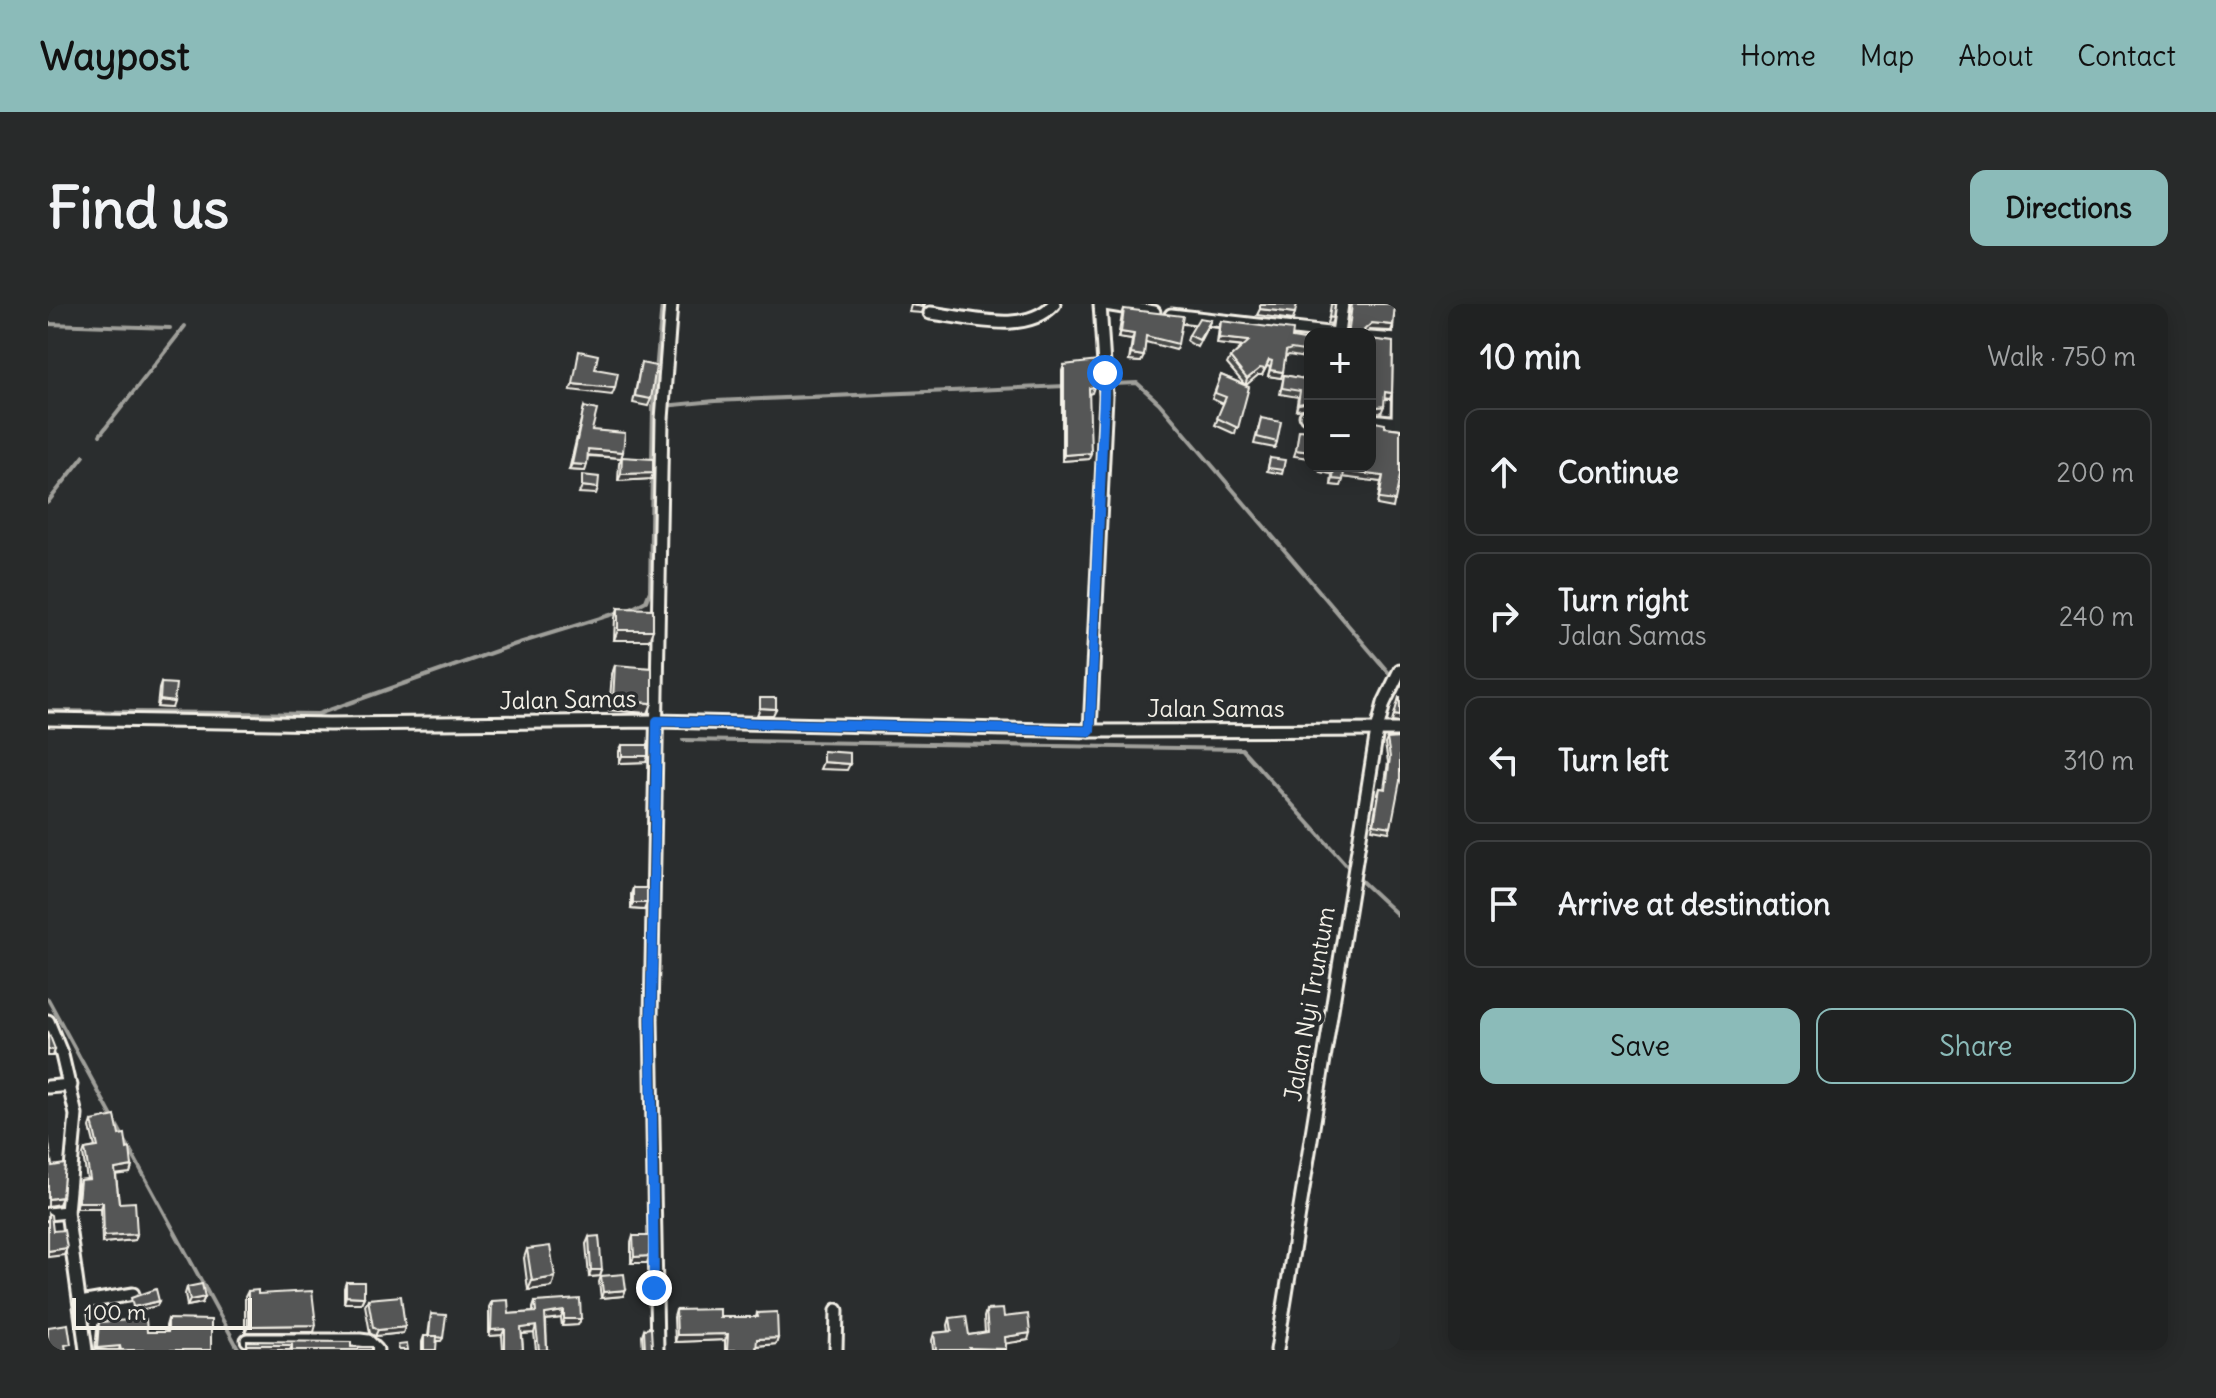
<!DOCTYPE html>
<html lang="en">
<head>
<meta charset="utf-8">
<style>
  body { margin:0; font-family:Delius,sans-serif; background:#282a2a; color:#f1f3f6 }
  .controls { position:absolute; right:24px; top:24px; display:grid; overflow:hidden; border-radius:16px; box-shadow:0 4px 20px #0003 }
  .controls button { width:72px; height:72px; display:grid; place-items:center; padding:0; border:0; border-bottom:2px solid #3d3f40; background:#202222; color:#f1f3f6; font:40px sans-serif }
  .scale { position:absolute; left:24px; bottom:20px; width:180px; box-sizing:border-box; padding-left:8px; border:4px solid #f4f1e8; border-top:0; font-size:22px; line-height:28px; white-space:nowrap; color:#f4f1e8; -webkit-text-stroke:6px #2a2d2e; paint-order:stroke }
  .stop { position:absolute; width:24px; height:24px; margin:-18px; border:6px solid #1a73e8; border-radius:50%; background:#fff }
  .stop.end { background:#1a73e8; border-color:#fff; box-shadow:0 2px 8px #0008 }
  .list { margin:0; padding:0; list-style:none }
  h2 { display:flex; justify-content:space-between; align-items:center; height:104px; margin:0; padding:0 32px; font-size:34px }
  h2 small { font-size:26px; font-weight:400; color:#a2a4a5 }
  .list li { display:grid; grid-template-columns:52px 1fr auto; gap:24px; align-items:center; box-sizing:border-box; height:128px; margin:0 16px 16px; padding:0 16px; border:2px solid #3d3f40; border-radius:16px }
  .list b { display:block; font-size:30px; white-space:nowrap }
  .list p { margin:0; font-size:26px; white-space:nowrap; color:#a2a4a5 }
  .list em { font-size:26px; font-style:normal; color:#a2a4a5 }
  .actions { display:flex; gap:16px; padding:24px 32px }
  .actions a { flex:1; padding:18px 0; border:2px solid #8bbbb9; border-radius:16px; text-align:center; font-size:28px; color:#8bbbb9 }
  .actions .main { background:#8bbbb9; color:#111 }
  .icon { flex:none; width:44px; height:44px; fill:none; stroke:currentColor; stroke-width:2; stroke-linecap:round; stroke-linejoin:round }
  .map { position:relative; flex:none; width:1352px; height:1046px; overflow:hidden; border-radius:16px }
  header { display:flex; align-items:center; gap:48px; box-sizing:border-box; height:112px; padding:0 40px; background:#8bbbb9; color:#111 }
  header strong { font-size:38px }
  nav { display:flex; gap:44px; margin-inline-start:auto; font-size:28px }
  .intro { display:flex; align-items:center; justify-content:space-between; box-sizing:border-box; height:192px; padding:0 48px }
  h1 { margin:0; font-size:56px }
  .button { padding:20px 36px; border-radius:16px; background:#8bbbb9; color:#111; font-size:28px; font-weight:700 }
  main { display:flex; gap:48px; padding:0 48px }
  aside { flex:1; background:#202222; border-radius:16px; box-shadow:0 4px 20px #0003 }
  .map>svg:first-child { display:block }
  .lines { fill:none; stroke-linecap:round; stroke-linejoin:round }
  .stream { stroke:#9f9f9a; stroke-width:4 }
  .street-casing { stroke:#f4f1e8; stroke-width:17 }
  .street { stroke:#2a2d2e; stroke-width:11 }
  .wall { fill:#494b4a; stroke:#f4f1e8; stroke-width:2 }
  .shaded-wall { fill:#3c3d3c; stroke:#f4f1e8; stroke-width:2 }
  .building { fill:#555756; stroke:#f4f1e8; stroke-width:2 }
  .route { stroke:#1a73e8; stroke-width:10 }
  .labels { text-anchor:middle; stroke-width:7; stroke-linejoin:round; paint-order:stroke }
  .street-label { font-size:24px; fill:#f4f1e8; stroke:#2a2d2e }
</style>
</head>
<body>
<header>
<strong>Waypost</strong>
<nav><a>Home</a><a>Map</a><a>About</a><a>Contact</a></nav>
</header>
<div class="intro"><h1>Find us</h1><a class="button">Directions</a></div>
<main>
<div class="map">
<svg width="1352" height="1046" viewBox="0 0 1352 1046">
  <rect width="100%" height="100%" fill="#2a2d2e"/>
  <filter id="ink" filterUnits="userSpaceOnUse"><feTurbulence type="fractalNoise" baseFrequency=".0125" numOctaves="2"/><feDisplacementMap in="SourceGraphic" scale="16" xChannelSelector="R" yChannelSelector="G"/><feConvolveMatrix kernelMatrix="1 2 1 2 8 2 1 2 1" color-interpolation-filters="sRGB"/></filter>
  <g filter="url(#ink)">
    <g class="lines">
      <g class="stream">
        <polyline points="0,20 122,24"/>
        <polyline points="1042,81 1089,79 1111,99 1352,382"/>
        <polyline points="605,103 667,97 1018,82"/>
        <polyline points="52,131 137,22"/>
        <polyline points="604,157 605,103 614,0"/>
        <polyline points="0,198 36,152"/>
        <polyline points="581,306 598,297 602,287 604,166"/>
        <polyline points="0,407 270,410 468,340 572,308"/>
        <polyline points="635,436 1194,445 1303,566"/>
        <polyline points="1309,573 1352,613"/>
        <polyline points="0,695 191,1046"/>
      </g>
      <defs>
        <g id="street">
          <polyline points="1057,0 1106,8"/>
          <path d="M882,9C920,13 977,32 1006,0"/>
          <polyline points="1123,11 1289,30"/>
          <polyline points="1290,30 1294,0"/>
          <polyline points="1322,34 1350,36"/>
          <polyline points="1258,112 1262,112"/>
          <polyline points="1322,116 1352,119"/>
          <polyline points="1350,119 1352,7"/>
          <polyline points="0,415 281,420 609,417 1042,427 1352,426"/>
          <polyline points="1042,427 1058,92 1052,0"/>
          <polyline points="0,717 14,751 28,811 19,908 38,1046"/>
          <polyline points="0,783 23,781"/>
          <polyline points="0,910 19,908"/>
          <polyline points="32,999 85,990"/>
          <polyline points="199,1036 312,1036 320,1037 329,1046"/>
          <polyline points="609,1046 603,715 614,115 623,0"/>
          <polyline points="788,1046 789,1006"/>
          <polyline points="1229,1046 1329,427 1336,399 1352,366"/>
        </g>
      </defs>
      <use href="#street" class="street-casing"/>
      <use href="#street" class="street"/>
    </g>
    <g class="wall">
      <polygon points="1302,0 1347,0 1345,21 1343,27 1322,26 1299,27"/>
      <polygon points="1076,5 1130,40 1128,46 1098,38 1093,58 1081,57 1084,36 1070,34 1074,11"/>
      <polygon points="1163,16 1149,43 1139,37 1141,31"/>
      <polygon points="1173,17 1244,34 1262,37 1262,55 1241,51 1237,53 1233,74 1220,72 1222,63 1219,62 1214,71 1210,71 1197,81 1187,130 1167,121 1176,100 1164,95 1173,71 1197,81 1179,60 1182,54 1194,43 1169,40 1171,23"/>
      <polygon points="1322,35 1344,89 1342,95 1336,95 1333,109 1322,110 1322,83 1323,74 1322,74"/>
      <polygon points="593,59 603,95 600,102 585,99"/>
      <polygon points="1016,61 1050,67 1048,73 1045,74 1046,83 1044,89 1041,90 1041,155 1014,157 1014,67"/>
      <polygon points="1236,71 1262,76 1262,104 1248,106 1250,93 1232,90"/>
      <polygon points="536,103 544,126 575,148 573,154 540,152 537,167 521,166"/>
      <polygon points="1213,114 1229,138 1227,144 1206,140"/>
      <polygon points="1337,123 1352,125 1352,178 1350,178 1345,204 1329,201 1333,178 1295,173 1293,182 1283,181 1284,170 1272,168 1273,162 1322,162"/>
      <polygon points="574,153 603,175 570,177 571,159"/>
      <polygon points="1222,154 1235,166 1234,170 1219,167"/>
      <polygon points="570,304 601,336 566,336 567,314"/>
      <polygon points="567,361 604,399 600,409 561,406 564,370"/>
      <polygon points="113,379 124,404 109,403 111,385"/>
      <polygon points="1352,434 1343,523 1341,528 1324,525 1330,490 1332,484 1336,485 1340,458 1337,440 1339,435"/>
      <polygon points="574,441 598,458 571,459 571,447"/>
      <polygon points="585,584 596,606 583,605 583,590"/>
      <polygon points="44,817 71,831 79,845 84,862 82,869 68,870 71,899 89,930 87,936 54,939 53,904 28,904 30,882 32,876 39,875 35,851 37,845 47,843 42,823"/>
      <polygon points="585,932 601,952 599,959 583,959 583,939"/>
      <polygon points="541,933 552,972 541,973 538,940"/>
      <polygon points="479,945 507,973 504,983 480,986 476,954"/>
      <polygon points="553,972 575,992 553,994 551,978"/>
      <polygon points="298,978 316,993 313,999 296,999 296,984"/>
      <polygon points="139,983 157,993 154,999 139,1002 137,990"/>
      <polygon points="200,987 210,990 266,1028 197,1028 197,993"/>
      <polygon points="320,995 357,1023 355,1029 327,1032 322,1029 317,1001"/>
      <polygon points="444,997 461,1010 485,1008 485,1004 487,998 533,1015 530,1021 514,1022 513,1014 498,1016 499,1046 502,1046 488,1046 486,1029 474,1030 475,1046 455,1046 454,1031 441,1032 441,1003"/>
      <polygon points="628,1006 672,1013 708,1013 709,1009 730,1034 728,1040 709,1042 708,1046 677,1046 677,1036 627,1038 626,1013"/>
      <polygon points="938,1006 956,1013 980,1036 958,1039 958,1046 885,1046 884,1036 886,1029 901,1028 900,1021 902,1014 921,1031 937,1029 936,1013"/>
      <polygon points="383,1010 395,1034 393,1037 388,1037 388,1046 374,1046 374,1038 376,1032 380,1032"/>
      <polygon points="120,1015 163,1046 47,1046 49,1025 51,1018 99,1028 118,1028 118,1022"/>
      <polygon points="596,1025 604,1043 607,1046 595,1046 594,1031"/>
    </g>
    <g class="shaded-wall">
      <polygon points="863,1 876,3 874,9 861,8"/>
      <polygon points="1212,5 1247,9 1245,16 1209,11"/>
      <polygon points="1281,13 1285,14 1283,20 1279,19"/>
      <polygon points="1324,19 1345,21 1343,27 1322,26 1317,30 1316,26"/>
      <polygon points="1073,28 1086,30 1084,36 1070,34"/>
      <polygon points="1171,34 1201,37 1199,43 1169,40"/>
      <polygon points="1083,50 1096,52 1093,58 1081,57"/>
      <polygon points="1221,56 1214,71 1210,71 1197,82 1199,75"/>
      <polygon points="1222,66 1235,68 1233,74 1220,72"/>
      <polygon points="1050,67 1048,73 1042,74 1044,68"/>
      <polygon points="525,80 567,84 564,91 522,86"/>
      <polygon points="1337,88 1344,89 1342,95 1335,94"/>
      <polygon points="1262,98 1262,104 1248,106 1250,100"/>
      <polygon points="1336,102 1333,109 1322,110 1322,104"/>
      <polygon points="540,145 575,148 573,154 538,151"/>
      <polygon points="1248,146 1262,148 1262,154 1246,152"/>
      <polygon points="1043,149 1041,155 1014,157 1016,151"/>
      <polygon points="524,160 539,161 537,167 521,166"/>
      <polygon points="1275,162 1286,163 1284,170 1272,168"/>
      <polygon points="1296,167 1335,172 1333,178 1294,173"/>
      <polygon points="605,169 603,175 570,177 573,170"/>
      <polygon points="1285,175 1295,176 1293,182 1283,181"/>
      <polygon points="534,182 550,184 548,190 531,189"/>
      <polygon points="570,326 605,326 601,336 566,336"/>
      <polygon points="112,396 126,398 124,404 109,403"/>
      <polygon points="565,396 604,399 600,409 561,406"/>
      <polygon points="712,404 728,405 725,411 709,411"/>
      <polygon points="1346,411 1352,412 1352,419 1344,418"/>
      <polygon points="574,452 600,452 598,458 571,459"/>
      <polygon points="775,458 802,460 799,466 772,465"/>
      <polygon points="585,599 599,599 596,606 583,605"/>
      <polygon points="7,745 5,752 0,752 0,746"/>
      <polygon points="84,862 82,869 65,871 67,865"/>
      <polygon points="14,893 11,900 0,902 0,895"/>
      <polygon points="30,898 55,898 53,904 28,904"/>
      <polygon points="89,930 87,936 54,939 56,932"/>
      <polygon points="19,944 16,951 0,953 0,947"/>
      <polygon points="601,952 599,959 583,959 586,953"/>
      <polygon points="543,966 554,966 552,972 541,973"/>
      <polygon points="507,973 504,983 480,986 484,977"/>
      <polygon points="578,986 575,992 553,994 555,988"/>
      <polygon points="298,992 316,993 313,999 296,999"/>
      <polygon points="157,993 154,999 139,1002 142,996"/>
      <polygon points="111,997 109,1002 83,1008 85,1003"/>
      <polygon points="516,1007 513,1014 495,1016 497,1010"/>
      <polygon points="516,1015 533,1015 530,1021 514,1022"/>
      <polygon points="268,1021 266,1028 197,1028 200,1022"/>
      <polygon points="488,1022 486,1029 471,1030 473,1024"/>
      <polygon points="357,1023 355,1029 327,1032 330,1026"/>
      <polygon points="457,1025 454,1031 441,1032 443,1026"/>
      <polygon points="982,1029 980,1036 955,1040 957,1033"/>
      <polygon points="680,1030 677,1036 627,1038 629,1031"/>
      <polygon points="730,1034 728,1040 707,1042 709,1035"/>
      <polygon points="199,1041 244,1041 242,1046 197,1046"/>
      <polygon points="72,1042 71,1046 48,1046 49,1044"/>
    </g>
    <g class="building">
      <polygon points="863,0 877,0 876,3 863,1"/>
      <polygon points="1212,0 1249,0 1247,9 1212,5"/>
      <polygon points="1283,0 1287,0 1285,14 1281,13"/>
      <polygon points="1304,0 1347,0 1345,21 1324,19 1316,26 1318,30 1297,30 1301,25"/>
      <polygon points="1076,5 1135,12 1130,40 1098,32 1096,52 1083,50 1086,30 1073,28"/>
      <polygon points="1151,14 1163,16 1151,36 1141,31"/>
      <polygon points="1173,17 1245,26 1244,34 1262,37 1262,48 1243,45 1238,47 1235,68 1222,66 1224,57 1221,56 1217,65 1212,64 1199,75 1182,54 1201,37 1171,34"/>
      <polygon points="1322,35 1345,38 1344,89 1337,88 1336,102 1322,104 1322,85 1323,85 1326,67 1322,67"/>
      <polygon points="531,47 550,51 547,65 570,69 567,84 525,80"/>
      <polygon points="1050,57 1050,67 1044,68 1046,83 1041,84 1043,149 1016,151 1016,61"/>
      <polygon points="593,59 608,62 603,95 587,92"/>
      <polygon points="1173,71 1201,83 1190,124 1169,114 1178,93 1167,89"/>
      <polygon points="1236,71 1262,76 1262,98 1250,100 1252,87 1234,84"/>
      <polygon points="536,103 549,106 544,126 577,129 575,148 540,145 539,161 524,160"/>
      <polygon points="1213,114 1233,118 1229,138 1209,133"/>
      <polygon points="1322,117 1337,120 1337,123 1352,125 1352,172 1347,197 1331,195 1335,172 1296,167 1295,176 1285,175 1286,163 1275,162 1322,162"/>
      <polygon points="1251,126 1262,127 1262,148 1248,146"/>
      <polygon points="574,153 605,155 605,169 573,170"/>
      <polygon points="1222,154 1237,156 1235,166 1220,164"/>
      <polygon points="534,171 551,173 550,184 534,182"/>
      <polygon points="570,304 605,305 605,326 570,326"/>
      <polygon points="567,361 604,364 604,399 565,396"/>
      <polygon points="113,379 128,380 126,398 112,396"/>
      <polygon points="1351,393 1352,393 1352,412 1346,411"/>
      <polygon points="712,394 728,394 728,405 712,404"/>
      <polygon points="1352,434 1352,477 1343,523 1326,520 1332,484 1338,485 1342,453 1339,435"/>
      <rect x="574" y="441" width="26" height="11"/>
      <polygon points="775,447 802,449 802,460 775,458"/>
      <rect x="585" y="584" width="14" height="15"/>
      <polygon points="0,727 7,745 0,746"/>
      <polygon points="67,812 71,831 77,830 79,845 82,844 84,862 67,865 71,899 87,898 89,930 56,932 55,898 30,898 32,876 42,875 37,845 50,843 44,817"/>
      <polygon points="0,832 4,862 17,860 14,893 0,895"/>
      <polygon points="0,909 3,911 5,927 16,926 19,944 0,947"/>
      <polygon points="551,932 554,966 543,966 541,933"/>
      <polygon points="585,932 601,932 601,952 586,953"/>
      <polygon points="502,942 507,973 484,977 479,945"/>
      <polygon points="576,970 578,986 555,988 553,972"/>
      <polygon points="298,978 316,978 316,993 298,992"/>
      <polygon points="154,980 157,993 142,996 139,983"/>
      <polygon points="108,985 111,997 85,1003 83,994"/>
      <polygon points="210,986 210,990 264,987 268,1021 200,1022 200,987"/>
      <polygon points="353,992 357,1023 330,1026 325,1023 320,995"/>
      <polygon points="532,995 533,1015 516,1015 516,1007 497,1010 499,1046 502,1046 491,1046 488,1022 473,1024 475,1046 457,1046 457,1025 443,1026 444,997 460,996 461,1010 488,1008 487,998"/>
      <polygon points="672,1005 672,1013 710,1013 709,1009 729,1008 730,1034 709,1035 708,1046 679,1046 680,1030 629,1031 628,1006"/>
      <polygon points="955,1005 956,1013 980,1010 982,1029 957,1033 958,1045 921,1044 921,1046 888,1046 886,1029 904,1027 902,1014 918,1012 921,1031 940,1028 938,1006"/>
      <polygon points="383,1010 398,1011 395,1034 389,1033 389,1032 381,1032"/>
      <polygon points="98,1015 99,1028 120,1028 120,1015 163,1016 163,1046 73,1046 72,1042 49,1044 51,1018"/>
      <polygon points="20,1020 23,1040 17,1041 18,1046 0,1046 0,1023"/>
      <polygon points="603,1024 604,1043 607,1046 597,1046 596,1025"/>
      <polygon points="376,1032 389,1032 388,1046 376,1046"/>
      <polygon points="199,1037 303,1038 303,1043 324,1043 324,1046 244,1046 244,1041 199,1041"/>
      <polygon points="359,1040 360,1046 351,1046 350,1041"/>
    </g>
  </g>
  <g class="lines" filter="url(#ink)">
    <polyline class="route" points="606,984 603,715 609,417 1042,427 1057,69"/>
  </g>
  <g class="labels">
    <g class="street-label">
      <text transform="translate(520 396) rotate(-1)" y="8">Jalan Samas</text>
      <text x="1168" y="413">Jalan Samas</text>
      <text transform="translate(1262 700) rotate(-80)" y="8">Jalan Nyi Truntum</text>
    </g>
  </g>
</svg>
<div class="controls">
<button>+</button>
<button>−</button>
</div>
<div class="scale">100 m</div>
<div class="stop" style="left:1057px;top:69px"></div>
<div class="stop end" style="left:606px;top:984px"></div>
</div>
<aside>
<h2>10 min<small>Walk · 750 m</small></h2>
<ul class="list">
<li><svg class="icon" aria-label="ahead" viewBox="0 0 24 24"><path d="M12 20V5M6 11l6-6 6 6"/></svg><div><b>Continue</b></div><em>200 m</em></li>
<li><svg class="icon" aria-label="right" viewBox="0 0 24 24"><path d="M7 20v-9h11M14 6l5 5-5 5"/></svg><div><b>Turn right</b><p>Jalan Samas</p></div><em>240 m</em></li>
<li><svg class="icon" aria-label="left" viewBox="0 0 24 24"><path d="M17 20v-9H6M10 6l-5 5 5 5"/></svg><div><b>Turn left</b></div><em>310 m</em></li>
<li><svg class="icon" aria-label="arrive" viewBox="0 0 24 24"><path d="M6 21V4h12l-3 4 3 4H6"/></svg><div><b>Arrive at destination</b></div></li>
</ul>
<div class="actions"><a class="main">Save</a><a>Share</a></div>
</aside>
</main>
</body>
</html>
